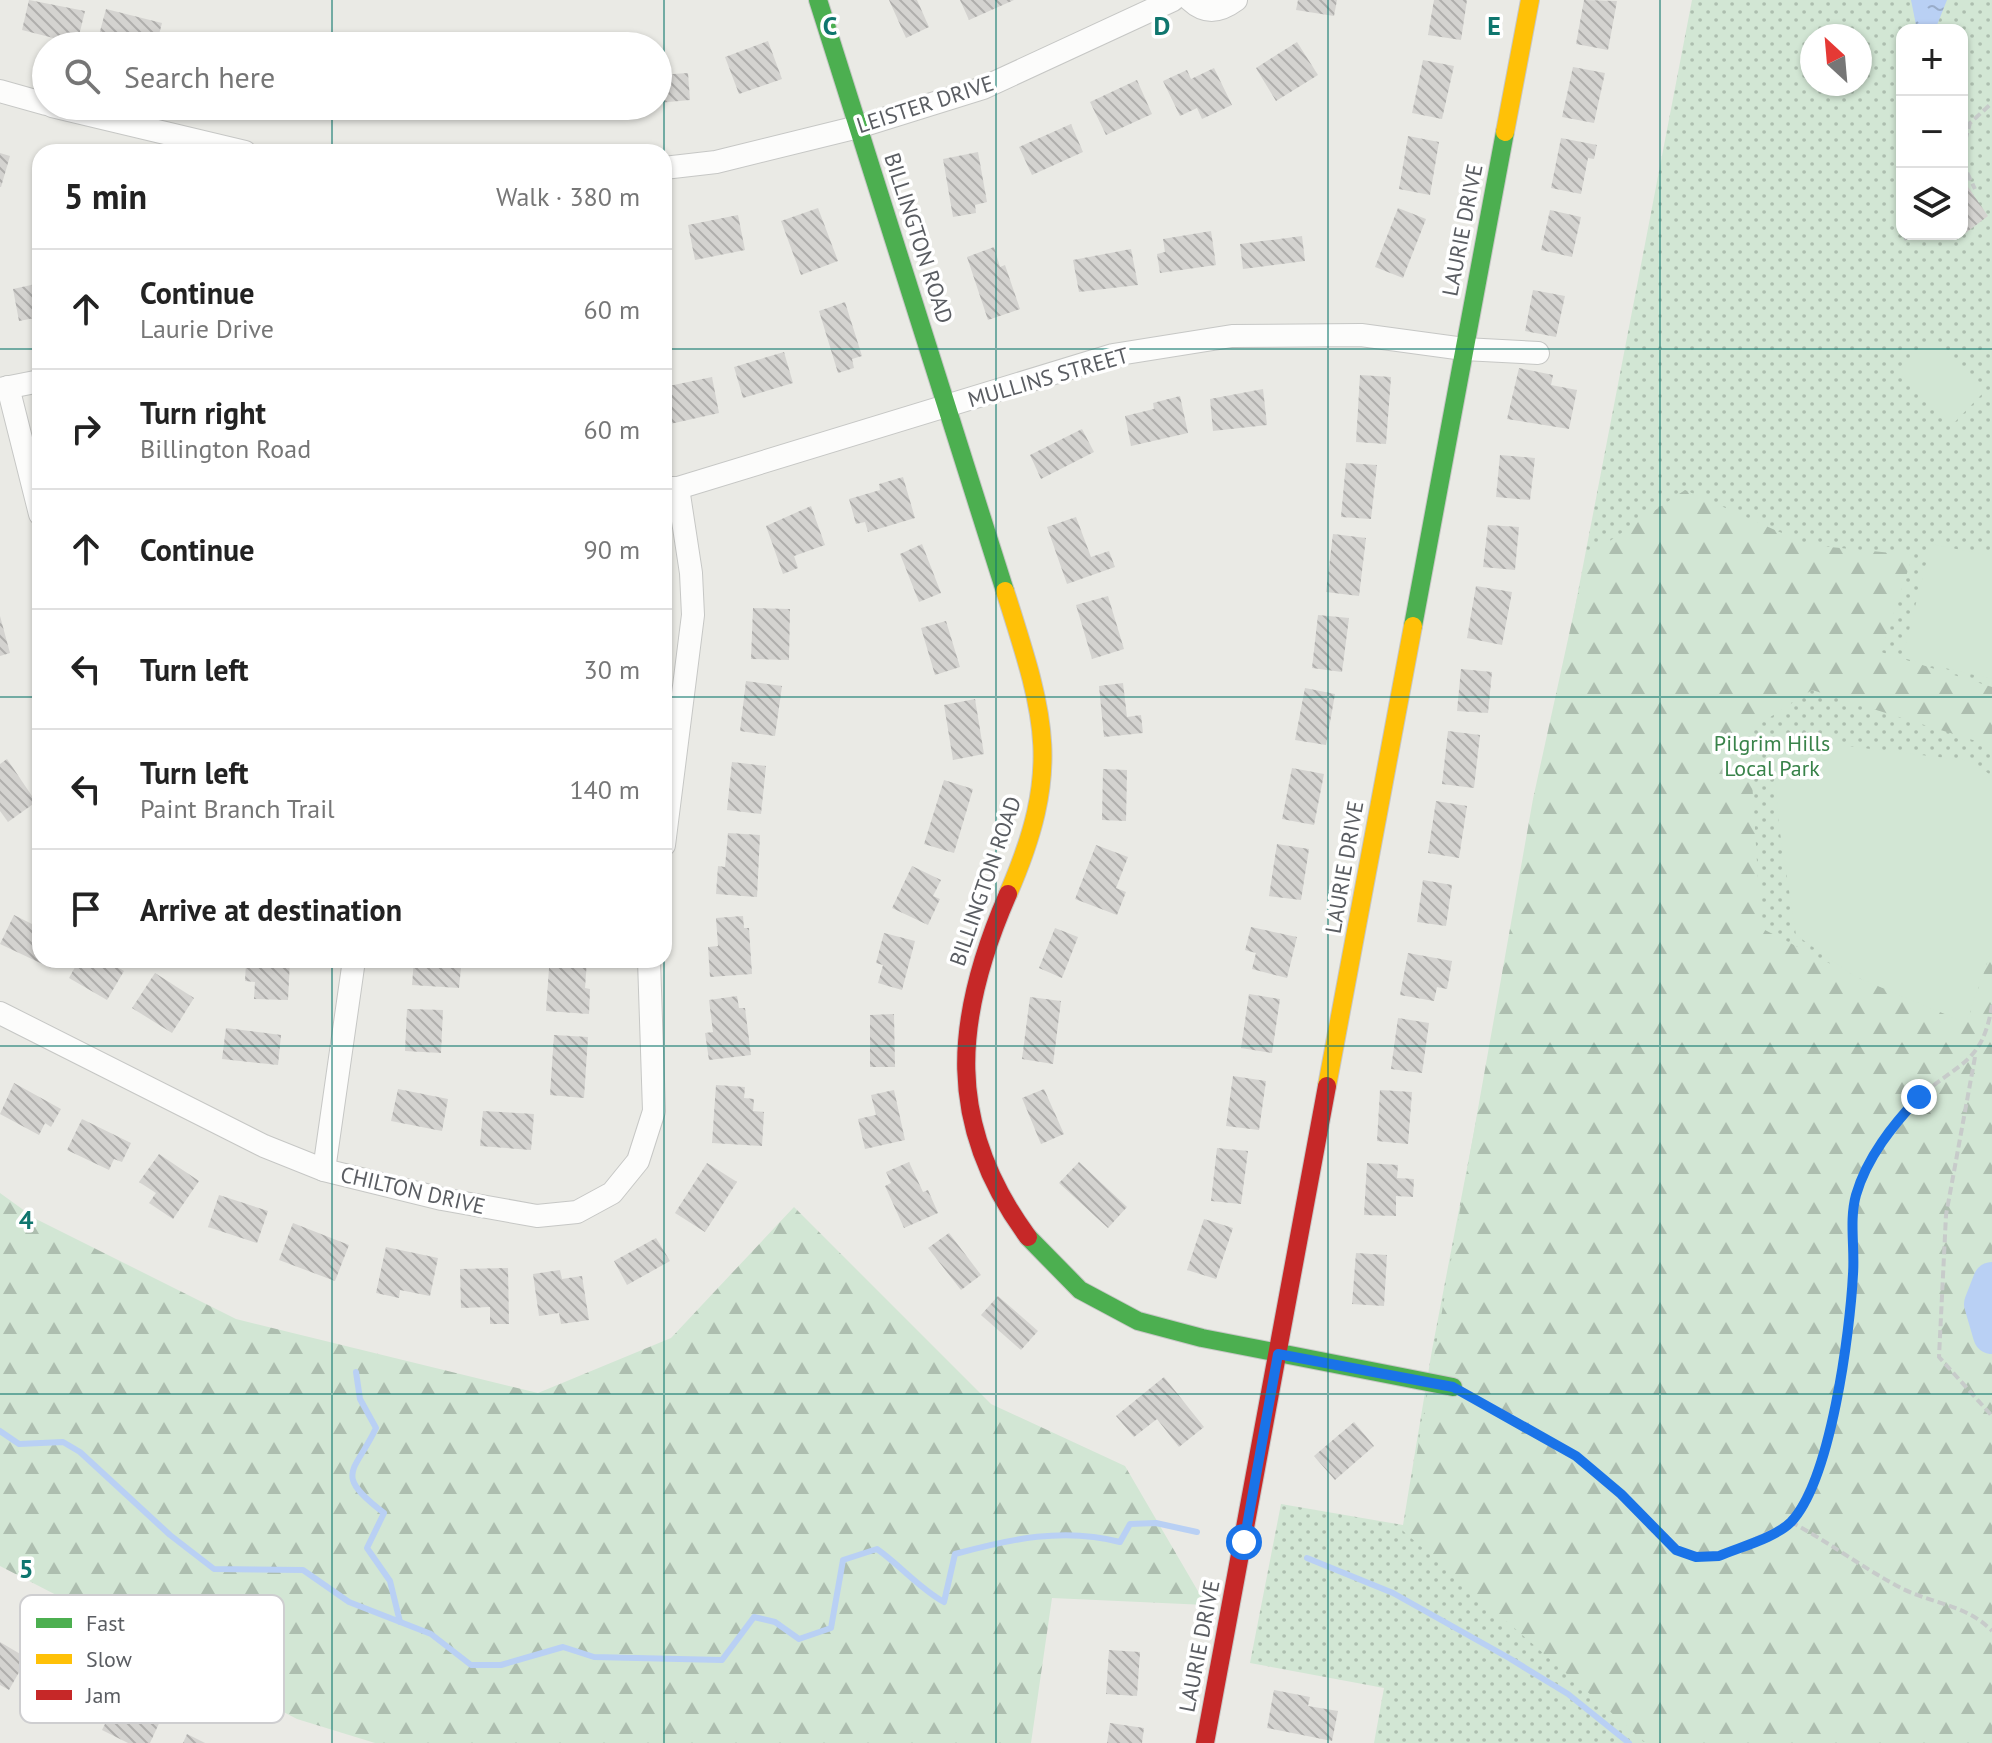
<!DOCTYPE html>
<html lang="en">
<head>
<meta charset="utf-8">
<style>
  body { margin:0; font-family:"PT Sans",sans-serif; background:#f6f6f6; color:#222 }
  .controls { position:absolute; right:24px; top:24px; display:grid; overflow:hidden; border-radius:16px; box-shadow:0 2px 6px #0004 }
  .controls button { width:72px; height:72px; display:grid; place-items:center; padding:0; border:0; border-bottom:2px solid #e0e0e0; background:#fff; color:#222; font:40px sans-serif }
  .compass { position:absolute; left:1800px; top:24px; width:72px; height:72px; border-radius:50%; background:#fff; box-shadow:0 2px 6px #0004; rotate:334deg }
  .stop { position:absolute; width:24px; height:24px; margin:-18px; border:6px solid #1a73e8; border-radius:50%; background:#fff }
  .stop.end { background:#1a73e8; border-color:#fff; box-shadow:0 2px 8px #0008 }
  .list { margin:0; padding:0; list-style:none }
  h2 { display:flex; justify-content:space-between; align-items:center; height:104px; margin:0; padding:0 32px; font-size:34px }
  h2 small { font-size:26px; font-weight:400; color:#767676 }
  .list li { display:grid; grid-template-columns:52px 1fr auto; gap:24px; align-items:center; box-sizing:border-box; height:120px; padding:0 32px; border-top:2px solid #e0e0e0 }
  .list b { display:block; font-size:30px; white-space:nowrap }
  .list p { margin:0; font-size:26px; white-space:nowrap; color:#767676 }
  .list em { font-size:26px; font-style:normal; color:#767676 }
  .icon { flex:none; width:44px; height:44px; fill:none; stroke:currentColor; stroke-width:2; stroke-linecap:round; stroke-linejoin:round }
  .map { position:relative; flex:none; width:1992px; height:1743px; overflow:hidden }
  .search { position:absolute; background:#fff; box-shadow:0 2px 6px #0004; left:32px; top:32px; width:640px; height:88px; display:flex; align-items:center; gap:20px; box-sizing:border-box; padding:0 28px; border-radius:44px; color:#767676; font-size:30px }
  .panel { position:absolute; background:#fff; box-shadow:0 2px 6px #0004; left:32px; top:144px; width:640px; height:824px; border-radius:24px }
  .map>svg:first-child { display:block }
  .green { fill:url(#green-dots); fill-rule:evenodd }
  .forest { fill:url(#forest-firs) }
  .pitch { fill:#d2e6d4 }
  .water { fill:url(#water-ripples) }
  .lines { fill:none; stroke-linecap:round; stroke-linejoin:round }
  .stream { stroke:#b9d0f4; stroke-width:6 }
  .river { stroke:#b9d0f4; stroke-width:38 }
  .building { fill:url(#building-back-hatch) }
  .street-casing { stroke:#c6c7c5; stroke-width:24 }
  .fast-casing { stroke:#c7c7c6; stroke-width:20 }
  .slow-casing { stroke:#c7c7c6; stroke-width:20 }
  .jam-casing { stroke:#c7c7c6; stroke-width:20 }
  .path { stroke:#c7cbca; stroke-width:4; stroke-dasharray:8 4; stroke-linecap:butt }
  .street { stroke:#fcfcfb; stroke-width:22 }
  .fast { stroke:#4caf50; stroke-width:18 }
  .slow { stroke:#ffc107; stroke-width:18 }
  .jam { stroke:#c62828; stroke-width:18 }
  .route { stroke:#1a73e8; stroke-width:10 }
  .grid { fill:none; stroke:#0f766e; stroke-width:2; stroke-opacity:0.55 }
  .labels { text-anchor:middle; stroke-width:7; stroke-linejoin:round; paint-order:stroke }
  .street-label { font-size:22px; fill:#5a5d62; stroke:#fff }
  .park-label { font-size:22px; fill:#39834a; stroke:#fff }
  .key { fill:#fff; stroke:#ceced0; stroke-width:2 }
  .key-label { font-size:22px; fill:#5a5d62 }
  .grid-label { font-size:26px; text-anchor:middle; font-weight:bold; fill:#0f766e; stroke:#fff; stroke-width:7; stroke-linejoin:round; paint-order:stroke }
</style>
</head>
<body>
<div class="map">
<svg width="1992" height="1743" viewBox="0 0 1992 1743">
  <defs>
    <pattern id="green-dots" width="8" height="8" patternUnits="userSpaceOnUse" patternTransform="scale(2)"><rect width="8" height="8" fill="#d2e6d4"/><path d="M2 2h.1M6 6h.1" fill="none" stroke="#adbeaf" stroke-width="1.8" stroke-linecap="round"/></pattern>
    <pattern id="forest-firs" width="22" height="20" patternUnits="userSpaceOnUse" patternTransform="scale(2)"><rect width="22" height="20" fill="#d2e6d4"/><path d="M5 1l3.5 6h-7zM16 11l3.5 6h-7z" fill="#adbeaf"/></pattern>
    <pattern id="water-ripples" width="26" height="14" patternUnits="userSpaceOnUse" patternTransform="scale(2)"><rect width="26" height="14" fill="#b9d0f4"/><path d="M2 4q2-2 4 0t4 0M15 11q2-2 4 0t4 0" fill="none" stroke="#99acc9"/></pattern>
    <pattern id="building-back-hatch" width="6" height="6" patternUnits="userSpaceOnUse" patternTransform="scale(2)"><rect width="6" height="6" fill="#d4d3d0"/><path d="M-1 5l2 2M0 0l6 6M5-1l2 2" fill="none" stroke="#afaeac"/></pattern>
  </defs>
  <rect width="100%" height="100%" fill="#eaeae5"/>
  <path class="green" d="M1692,0H1992V1743H1374L1384,1688L1250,1663L1281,1504L1403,1525L1432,1350ZM1902,30H1962V234H1902ZM1812,36H1860V84H1812Z"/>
  <g class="forest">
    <polygon points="1685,490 1809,545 1913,555 1881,652 1992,687 1992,746 1812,690 1749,731 1761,928 1854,976 1967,1022 1992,948 1992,1743 1646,1743 1403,1531 1533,799 1586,557"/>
    <polygon points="0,1193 36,1219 236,1319 538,1393 671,1338 794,1207 991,1404 1125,1466 1206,1605 1052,1598 1031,1743 375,1743 297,1719 0,1566"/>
  </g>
  <g class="pitch">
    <polygon points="1932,336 1986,390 1951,426 1896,371"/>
    <polygon points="1931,544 1992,556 1992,679 1902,658"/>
    <polygon points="1772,737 1971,761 1992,776 1992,948 1966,1023 1854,976 1796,935 1779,826"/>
  </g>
  <polygon class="water" points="1911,0 1947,0 1935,30 1917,30"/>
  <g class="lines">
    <g class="stream">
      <path d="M356,1372L360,1399L376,1428C355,1473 332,1473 384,1513L367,1548L390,1581L400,1622"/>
      <path d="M0,1431L19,1444L63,1442L80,1452L170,1535L214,1569L303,1570L349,1602L431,1634L471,1665H501L563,1647L594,1657L722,1660L754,1617L775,1622L799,1639L831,1628L843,1560L877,1549C901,1566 919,1588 944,1602L955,1554C1010,1539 1064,1527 1120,1542L1130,1524L1156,1523L1197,1532"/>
      <polyline points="1307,1558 1393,1593 1509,1658 1568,1694 1629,1743"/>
    </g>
    <polyline class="river" points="1992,1281 1983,1304 1992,1335"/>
  </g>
  <g class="building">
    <polygon points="29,0 85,11 77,44 22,30"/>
    <polygon points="889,0 917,0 929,27 906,38"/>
    <polygon points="960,0 1014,0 969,20"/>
    <polygon points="1298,0 1337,0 1334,16 1296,10"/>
    <polygon points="1434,0 1467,0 1461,40 1428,35"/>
    <polygon points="1584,0 1617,1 1608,50 1576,44"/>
    <polygon points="106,9 162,23 156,46 96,46"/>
    <polygon points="768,41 782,79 739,94 725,57"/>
    <polygon points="1297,42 1318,75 1276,101 1256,68"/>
    <polygon points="1423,60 1454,66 1442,119 1412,113"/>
    <polygon points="1573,67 1605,73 1594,123 1562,117"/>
    <polygon points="1214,68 1232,105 1202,119 1197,108 1180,116 1163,81 1187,70 1191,79"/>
    <polygon points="688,73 690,100 658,103 658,75"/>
    <polygon points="1137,80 1152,114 1106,135 1090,102"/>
    <polygon points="408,106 458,106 458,113 408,112"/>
    <polygon points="491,106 541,106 541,116 492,119"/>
    <polygon points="565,106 604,106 604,108 566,113"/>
    <polygon points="1071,124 1083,152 1032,175 1019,147"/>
    <polygon points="1408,136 1439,142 1430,195 1399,189"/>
    <polygon points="1561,138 1597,145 1594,159 1588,158 1581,194 1551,188"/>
    <polygon points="978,152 987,202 975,205 976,213 953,217 943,159"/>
    <polygon points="0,153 10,156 1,187 0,187"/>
    <polygon points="35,170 40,170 40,204 36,204"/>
    <polygon points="1962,178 1988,216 1959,238 1956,234 1962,234"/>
    <polygon points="818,208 838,261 801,275 781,221"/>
    <polygon points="1398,208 1426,219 1403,278 1375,267"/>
    <polygon points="1550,210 1581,217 1572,257 1541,250"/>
    <polygon points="738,215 745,250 695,260 688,225"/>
    <polygon points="1211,231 1216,265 1160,273 1157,254 1165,252 1163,239"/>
    <polygon points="1302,236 1305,261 1243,269 1240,244"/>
    <polygon points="994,247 1000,267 1005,265 1020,309 988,320 967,257"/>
    <polygon points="1131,249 1138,285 1079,292 1073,260"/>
    <polygon points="40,283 40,317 19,321 13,289"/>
    <polygon points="1533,290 1565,296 1556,337 1525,331"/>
    <polygon points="845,302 862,356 852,359 854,368 838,373 819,311"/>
    <polygon points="784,352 793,383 743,398 734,367"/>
    <polygon points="1519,368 1553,375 1551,385 1577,390 1569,429 1507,419"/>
    <polygon points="1360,375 1391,377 1386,444 1356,442"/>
    <polygon points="712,377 719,413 670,424 664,387"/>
    <polygon points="1263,389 1267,425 1213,431 1210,399"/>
    <polygon points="1180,396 1188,433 1131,446 1125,416 1154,409 1153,403"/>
    <polygon points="1082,429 1094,452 1041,479 1030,455"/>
    <polygon points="1500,455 1535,458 1530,500 1496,497"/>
    <polygon points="1346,463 1377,465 1371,519 1341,517"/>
    <polygon points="903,477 915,518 868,532 865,522 856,524 849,499 880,490 879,484"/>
    <polygon points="811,506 825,545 794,556 798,568 783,574 766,526"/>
    <polygon points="1076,517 1091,557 1109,551 1115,567 1067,584 1047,527"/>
    <polygon points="1488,525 1519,527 1515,570 1483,567"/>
    <polygon points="1333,534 1366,538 1359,596 1326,592"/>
    <polygon points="922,544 941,593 919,602 900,554"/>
    <polygon points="1476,586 1512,592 1502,645 1467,638"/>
    <polygon points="1108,596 1124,649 1092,659 1076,605"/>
    <polygon points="753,608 790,609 789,660 751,659"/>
    <polygon points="1318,615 1349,618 1342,672 1312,668"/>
    <polygon points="0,616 10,653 0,656"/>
    <polygon points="946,621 960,667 935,675 921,628"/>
    <polygon points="1461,669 1492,672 1488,713 1457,711"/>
    <polygon points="746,681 782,686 775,736 740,731"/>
    <polygon points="1123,683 1127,717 1141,715 1143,733 1104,737 1099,686"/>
    <polygon points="1305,688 1335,694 1326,745 1295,740"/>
    <polygon points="975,699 984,754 953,760 944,705"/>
    <polygon points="1448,731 1480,735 1474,788 1442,784"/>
    <polygon points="7,759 36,802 8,822 0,811 0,764"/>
    <polygon points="732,762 766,766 761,814 727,810"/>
    <polygon points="1292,768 1324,774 1314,825 1282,819"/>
    <polygon points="1103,769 1127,770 1126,821 1102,820"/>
    <polygon points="944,780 973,789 954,853 924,844"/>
    <polygon points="1436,801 1467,806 1459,858 1428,853"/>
    <polygon points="728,833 760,835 757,897 716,894 718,866 725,867"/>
    <polygon points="1277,844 1309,849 1301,900 1269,896"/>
    <polygon points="1096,845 1128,857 1116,888 1126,892 1117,915 1075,899"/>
    <polygon points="912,866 941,880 933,896 940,899 928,925 892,908"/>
    <polygon points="1423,880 1452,885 1446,926 1417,922"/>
    <polygon points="14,915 40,928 40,960 55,960 51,968 0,944"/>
    <polygon points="743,916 744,928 749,928 752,974 710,977 708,947 718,946 716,918"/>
    <polygon points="1251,927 1297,937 1287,978 1252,969 1256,953 1245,950"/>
    <polygon points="1055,928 1078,937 1062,978 1039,968"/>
    <polygon points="884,933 915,941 902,990 878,983 883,965 876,963"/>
    <polygon points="1408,953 1452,961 1447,989 1437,987 1434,1001 1400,995"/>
    <polygon points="79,960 105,960 124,971 107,1000 69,978"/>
    <polygon points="257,960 290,960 288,1000 254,999 255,982 245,981 246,963"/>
    <polygon points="414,960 452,960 451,968 461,968 459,988 412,985"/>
    <polygon points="536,960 587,960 585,988 590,989 589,1014 546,1011 549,968 535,967"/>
    <polygon points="155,973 194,998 172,1033 132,1008"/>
    <polygon points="1249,994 1280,999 1272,1053 1241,1048"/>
    <polygon points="737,996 739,1008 745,1008 751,1055 709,1060 705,1033 713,1032 709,1000"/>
    <polygon points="1030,997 1061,1001 1053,1064 1022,1059"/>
    <polygon points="407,1009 443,1010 441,1053 405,1051"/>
    <polygon points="894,1014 895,1067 870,1067 870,1015"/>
    <polygon points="1398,1018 1429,1023 1422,1073 1391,1069"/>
    <polygon points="226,1028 281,1035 278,1065 222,1059"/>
    <polygon points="554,1035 588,1037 584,1098 550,1095"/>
    <polygon points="1233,1076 1266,1081 1259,1130 1226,1126"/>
    <polygon points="14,1083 61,1109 51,1127 45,1123 39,1135 0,1114"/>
    <polygon points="716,1085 745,1087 744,1098 754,1099 753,1111 764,1112 762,1146 712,1143"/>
    <polygon points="398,1089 448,1099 442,1131 391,1121"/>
    <polygon points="1044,1089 1064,1134 1041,1144 1022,1098"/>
    <polygon points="894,1090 905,1140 865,1149 858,1119 876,1115 871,1095"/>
    <polygon points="1380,1090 1412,1092 1408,1144 1377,1141"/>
    <polygon points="483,1111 534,1114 531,1150 480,1146"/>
    <polygon points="82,1119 131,1143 122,1162 114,1159 109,1170 67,1150"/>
    <polygon points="1217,1148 1248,1151 1241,1204 1211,1201"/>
    <polygon points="159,1154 199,1181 173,1219 149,1203 156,1193 139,1182"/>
    <polygon points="909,1162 923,1192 928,1190 938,1213 904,1228 885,1186 891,1183 886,1172"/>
    <polygon points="1079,1162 1127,1207 1108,1228 1059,1183"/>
    <polygon points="707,1163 737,1182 705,1232 675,1213"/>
    <polygon points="1367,1163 1398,1165 1397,1178 1414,1179 1413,1197 1396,1196 1396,1216 1364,1215"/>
    <polygon points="219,1195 268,1211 257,1243 208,1227"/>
    <polygon points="1204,1219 1233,1228 1216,1279 1187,1270"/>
    <polygon points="293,1223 349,1245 335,1281 279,1260"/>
    <polygon points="949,1233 981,1275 961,1290 928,1248"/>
    <polygon points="656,1238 670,1261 627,1285 614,1261"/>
    <polygon points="386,1247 438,1258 430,1296 400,1290 399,1298 376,1293"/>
    <polygon points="1356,1253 1387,1255 1384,1306 1352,1304"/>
    <polygon points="508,1268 509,1324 490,1324 490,1307 461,1308 460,1269"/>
    <polygon points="560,1270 562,1279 582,1276 589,1320 561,1324 559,1313 539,1316 533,1274"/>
    <polygon points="998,1296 1038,1331 1021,1350 981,1315"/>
    <polygon points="1164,1377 1204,1427 1179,1447 1157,1419 1134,1437 1116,1416"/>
    <polygon points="1354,1422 1374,1446 1335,1480 1314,1456"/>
    <polygon points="0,1642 27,1658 9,1690 0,1685"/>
    <polygon points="1109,1650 1140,1652 1137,1696 1106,1694"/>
    <polygon points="1274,1690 1310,1697 1308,1706 1338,1711 1332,1741 1267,1728"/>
    <polygon points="118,1697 162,1717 150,1743 128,1743 102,1730"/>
    <polygon points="1110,1723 1144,1728 1142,1743 1107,1743"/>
    <polygon points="187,1734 205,1743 183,1743"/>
  </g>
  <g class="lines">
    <defs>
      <g id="street">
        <path d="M1190,0C1205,14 1220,12 1236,0"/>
        <polyline points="0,91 46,104"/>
        <polyline points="52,106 245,152"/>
        <polyline points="664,168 716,162 858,127 983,88 1173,0"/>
        <polyline points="8,387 40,514"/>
        <polyline points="0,389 40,381"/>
        <polyline points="664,488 678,488 1113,355 1232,336 1361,335 1464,349 1538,353"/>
        <polyline points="664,845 693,615 691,573 678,488"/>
        <polyline points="0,1013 264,1146 324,1170 442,1199 537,1216 577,1212 612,1193 638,1161 654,1111 649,960"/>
        <polyline points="324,1170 354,960"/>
      </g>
      <g id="fast">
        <polyline points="818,0 1005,591"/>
        <polyline points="1413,626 1505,132"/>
        <polyline points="1028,1237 1080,1290 1138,1321 1202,1338 1453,1387"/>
      </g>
      <g id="slow">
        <polyline points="1505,132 1530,0"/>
        <path d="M1005,591C1045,717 1063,767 1008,894"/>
        <polyline points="1327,1086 1413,626"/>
      </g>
      <g id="jam">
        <path d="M1008,894C954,1018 944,1123 1028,1237"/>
        <polyline points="1205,1743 1327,1086"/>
      </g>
    </defs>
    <use href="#street" class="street-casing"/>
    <use href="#fast" class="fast-casing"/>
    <use href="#slow" class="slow-casing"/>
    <use href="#jam" class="jam-casing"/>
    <g class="path">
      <polyline points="1962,152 1970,123 1992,103"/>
      <polyline points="1962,162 1975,189"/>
      <polyline points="1904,239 1914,234"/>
      <path d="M1992,1005C1983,1063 1959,1062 1921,1096C1895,1118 1875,1149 1862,1180C1847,1214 1855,1253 1852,1288C1846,1368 1831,1453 1791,1522C1829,1542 1864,1569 1903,1589C1934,1604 1967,1605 1992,1631"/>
      <polyline points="1975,1057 1946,1215 1939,1357 1992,1416"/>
      <path d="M1475,1400C1514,1424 1556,1439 1592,1469C1618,1490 1653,1537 1677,1551C1690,1558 1704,1559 1719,1556L1791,1522"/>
    </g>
    <use href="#street" class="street"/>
    <use href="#fast" class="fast"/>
    <use href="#slow" class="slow"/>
    <use href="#jam" class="jam"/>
  </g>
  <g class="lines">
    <path class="route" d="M1244,1542L1278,1354L1453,1387L1576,1456L1621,1494L1676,1550L1696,1557L1719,1556C1740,1547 1775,1538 1791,1522C1831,1480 1850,1332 1853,1274C1855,1248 1849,1220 1856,1195C1867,1157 1893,1125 1919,1097"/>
  </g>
  <path class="grid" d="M332,0V46M664,0V152M996,0V1743M1328,0V1743M1660,0V1743M332,106V152M664,152V960M0,349H40M664,349H1992M0,697H40M664,697H1992M332,960V1743M664,960V1743M0,1046H1992M0,1394H1992"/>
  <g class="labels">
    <g class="street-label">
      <text transform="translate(925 104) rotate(-18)" y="8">LEISTER DRIVE</text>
      <text transform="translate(1462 230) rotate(-79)" y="8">LAURIE DRIVE</text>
      <text transform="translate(919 238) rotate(72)" y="8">BILLINGTON ROAD</text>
      <text transform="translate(1048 377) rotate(-16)" y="8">MULLINS STREET</text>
      <text transform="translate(1344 867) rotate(-80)" y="8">LAURIE DRIVE</text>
      <text transform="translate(985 881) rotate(-71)" y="8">BILLINGTON ROAD</text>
      <text transform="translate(413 1190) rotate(13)" y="8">CHILTON DRIVE</text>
      <text transform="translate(1199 1646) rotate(-79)" y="8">LAURIE DRIVE</text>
    </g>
    <g class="park-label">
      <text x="1772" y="751">Pilgrim Hills<tspan x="1772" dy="25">Local Park</tspan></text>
    </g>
  </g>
  <rect x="20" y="1595" width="264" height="128" rx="12" class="key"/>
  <rect x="36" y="1618" width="36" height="10" fill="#4caf50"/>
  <rect x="36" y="1654" width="36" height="10" fill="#ffc107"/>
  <rect x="36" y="1690" width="36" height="10" fill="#c62828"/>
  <g class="key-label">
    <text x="86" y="1631">Fast</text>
    <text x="86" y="1667">Slow</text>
    <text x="86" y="1703">Jam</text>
  </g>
  <g class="grid-label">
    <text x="830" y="35">C</text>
    <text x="1162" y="35">D</text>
    <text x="1494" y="35">E</text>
    <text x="26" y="1229">4</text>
    <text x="26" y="1578">5</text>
  </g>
</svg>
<div class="controls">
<button>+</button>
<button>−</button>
<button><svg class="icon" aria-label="layers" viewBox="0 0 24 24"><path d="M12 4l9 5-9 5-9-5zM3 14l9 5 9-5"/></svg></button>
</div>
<svg class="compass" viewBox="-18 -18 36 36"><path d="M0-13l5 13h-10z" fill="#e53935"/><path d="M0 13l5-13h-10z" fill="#767676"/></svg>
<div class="stop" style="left:1244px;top:1542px"></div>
<div class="stop end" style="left:1919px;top:1097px"></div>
<div class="search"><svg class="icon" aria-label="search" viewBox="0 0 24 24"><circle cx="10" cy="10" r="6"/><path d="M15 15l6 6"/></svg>Search here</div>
<section class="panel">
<h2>5 min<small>Walk · 380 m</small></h2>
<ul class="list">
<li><svg class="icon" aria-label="ahead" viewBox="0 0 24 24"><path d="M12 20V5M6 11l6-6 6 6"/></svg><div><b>Continue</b><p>Laurie Drive</p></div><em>60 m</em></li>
<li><svg class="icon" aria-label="right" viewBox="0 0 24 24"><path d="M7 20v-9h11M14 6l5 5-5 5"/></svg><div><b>Turn right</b><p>Billington Road</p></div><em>60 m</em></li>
<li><svg class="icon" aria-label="ahead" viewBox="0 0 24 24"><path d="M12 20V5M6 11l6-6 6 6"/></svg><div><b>Continue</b></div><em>90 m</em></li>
<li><svg class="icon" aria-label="left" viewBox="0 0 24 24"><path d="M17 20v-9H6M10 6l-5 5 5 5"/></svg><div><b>Turn left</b></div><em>30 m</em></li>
<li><svg class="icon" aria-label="left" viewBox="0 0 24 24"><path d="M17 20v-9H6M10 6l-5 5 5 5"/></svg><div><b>Turn left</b><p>Paint Branch Trail</p></div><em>140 m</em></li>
<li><svg class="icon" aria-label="arrive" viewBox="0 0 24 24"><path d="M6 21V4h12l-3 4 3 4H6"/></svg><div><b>Arrive at destination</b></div></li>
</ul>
</section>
</div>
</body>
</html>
